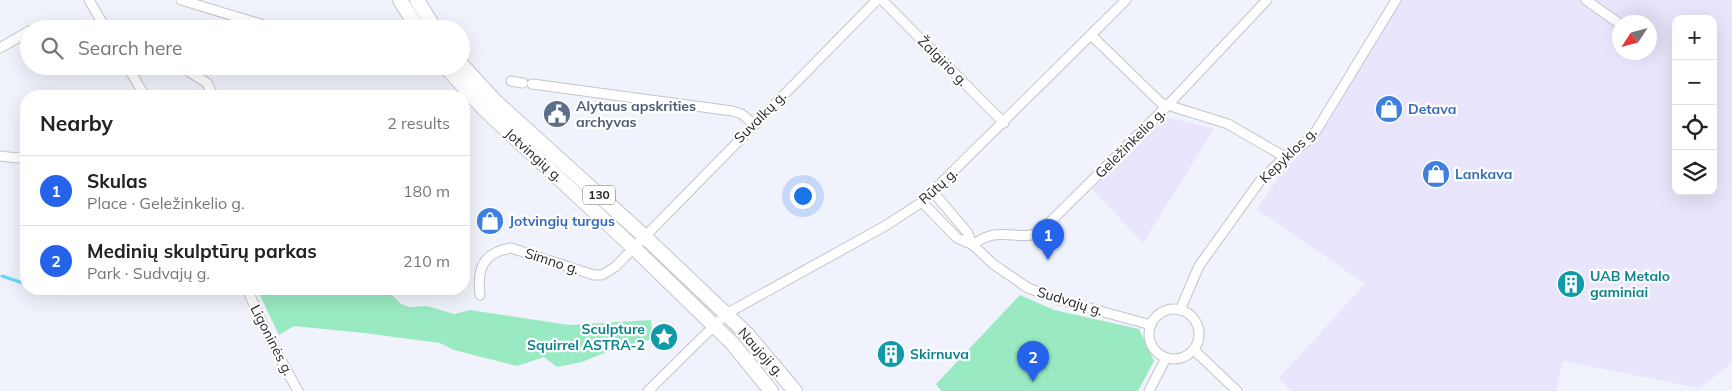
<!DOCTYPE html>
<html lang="en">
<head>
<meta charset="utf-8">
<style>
  body { margin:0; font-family:Mulish,sans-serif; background:#f2f2f2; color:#222 }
  .controls { position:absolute; right:15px; top:15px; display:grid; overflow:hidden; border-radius:10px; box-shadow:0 5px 20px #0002 }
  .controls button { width:45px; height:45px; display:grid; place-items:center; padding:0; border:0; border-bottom:1px solid #e0e0e0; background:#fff; color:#222; font:25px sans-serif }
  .compass { position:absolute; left:1612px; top:15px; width:45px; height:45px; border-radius:50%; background:#fff; box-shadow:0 5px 20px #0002; rotate:234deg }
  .you { position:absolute; left:802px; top:195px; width:18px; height:18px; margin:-12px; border:4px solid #fff; border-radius:50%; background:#1a73e8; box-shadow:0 0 0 8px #1a73e833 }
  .badge { display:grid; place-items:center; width:32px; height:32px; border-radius:50%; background:#2563eb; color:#fff; font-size:16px; font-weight:700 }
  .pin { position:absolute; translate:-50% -41px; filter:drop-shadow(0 1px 2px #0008) }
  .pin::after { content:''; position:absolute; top:26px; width:18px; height:15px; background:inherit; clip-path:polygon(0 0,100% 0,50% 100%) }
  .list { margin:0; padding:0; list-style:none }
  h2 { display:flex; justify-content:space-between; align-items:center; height:65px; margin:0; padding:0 20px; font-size:21px }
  h2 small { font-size:16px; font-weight:400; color:#767676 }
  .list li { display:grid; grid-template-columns:32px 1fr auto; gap:15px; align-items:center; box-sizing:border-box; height:70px; padding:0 20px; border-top:1px solid #e0e0e0 }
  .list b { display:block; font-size:19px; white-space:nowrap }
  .list p { margin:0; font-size:16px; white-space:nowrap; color:#767676 }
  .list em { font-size:16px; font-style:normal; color:#767676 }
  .icon { flex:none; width:28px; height:28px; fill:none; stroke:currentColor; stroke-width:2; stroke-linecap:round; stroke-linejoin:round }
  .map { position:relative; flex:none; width:1732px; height:391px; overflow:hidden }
  .search { position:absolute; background:#fff; box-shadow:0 5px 20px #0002; left:20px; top:20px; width:450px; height:55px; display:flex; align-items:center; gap:12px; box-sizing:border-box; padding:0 18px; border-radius:28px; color:#767676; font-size:19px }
  .panel { position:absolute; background:#fff; box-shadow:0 5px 20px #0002; left:20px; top:90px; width:450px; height:205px; border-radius:20px }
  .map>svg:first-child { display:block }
  .industrial { fill:#e8e5fc; fill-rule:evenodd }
  .green { fill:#99eac3 }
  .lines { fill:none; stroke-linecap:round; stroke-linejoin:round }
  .stream { stroke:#63d8ff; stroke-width:3 }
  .street-casing { stroke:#c3c5ce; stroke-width:11 }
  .primary-casing { stroke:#c3c5ce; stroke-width:16 }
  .street { stroke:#fff; stroke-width:9 }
  .primary { stroke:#fff; stroke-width:14 }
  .labels { text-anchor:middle; stroke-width:4.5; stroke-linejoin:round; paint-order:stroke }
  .shield { fill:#fff; stroke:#67686a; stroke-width:1 }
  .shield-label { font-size:12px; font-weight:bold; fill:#26272a }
  .street-label { font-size:14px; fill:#26272a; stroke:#fff }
  .service-label { font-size:14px; font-weight:bold; fill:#4e5e75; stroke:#fff; text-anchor:start }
  .shop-label { font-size:14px; font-weight:bold; fill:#366cbe; stroke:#fff; text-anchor:start }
  .culture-label { font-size:14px; font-weight:bold; fill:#0d838f; stroke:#fff; text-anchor:start }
</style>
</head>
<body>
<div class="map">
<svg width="1732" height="391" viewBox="0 0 1732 391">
  <rect width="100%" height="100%" fill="#f0f2fc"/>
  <g class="industrial">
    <path d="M1399,0H1732V363L1699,388L1563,361L1556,391H1292L1279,378L1365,284L1257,209ZM1676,19H1713V191H1676ZM1620,22H1650V52H1620Z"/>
    <polygon points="1165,117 1214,129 1143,243 1092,189"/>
  </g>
  <g class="green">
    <polygon points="257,289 386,289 401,304 409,307 427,306 454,314 470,310 569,325 651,320 653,339 616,348 582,362 557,367 544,357 517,366 454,350 440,343 364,333 294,326 279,335"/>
    <polygon points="1020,295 1054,310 1139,329 1154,361 1138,391 941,391 936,384"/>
  </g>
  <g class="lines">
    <g class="stream">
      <polyline points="2,276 26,284"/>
      <polyline points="70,289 76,289"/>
    </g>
    <defs>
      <g id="street">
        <polyline points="89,0 106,29"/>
        <polyline points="181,0 277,29"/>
        <polyline points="882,0 1004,123"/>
        <polyline points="1586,0 1620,24"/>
        <polyline points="1091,35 1161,103 1228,124 1285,157"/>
        <polyline points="0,48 29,31"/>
        <polyline points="127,66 145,96"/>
        <polyline points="180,66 207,83 213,96"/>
        <polyline points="511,81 523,83"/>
        <polyline points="532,84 732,111 742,114 753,124"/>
        <polyline points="0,156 17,158 26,156"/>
        <polyline points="933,192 967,232 973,245"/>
        <polyline points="922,202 957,238 973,245 993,264 1028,288 1060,300 1151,325"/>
        <path d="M973,245C1000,223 1020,244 1041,231L1168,105L1267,0"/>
        <polyline points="247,289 270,340 298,391"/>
        <path d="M480,295C477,269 482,253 511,248L594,275H602L615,267L877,0"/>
        <circle cx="1174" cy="334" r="25"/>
        <polyline points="1180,310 1199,266 1260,181 1285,157 1305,143 1316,131 1396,0"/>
        <polyline points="1194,350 1237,391"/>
        <polyline points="648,391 726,314 885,226 922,202 1126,0"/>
        <polyline points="1149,391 1166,358"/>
      </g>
      <g id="primary">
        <polyline points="400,0 418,29"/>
        <polyline points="417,0 435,29"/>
        <polyline points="461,64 495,101 644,236 747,334 795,391"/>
        <polyline points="445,66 484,109 634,248 732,343 771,391"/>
      </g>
    </defs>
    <use href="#street" class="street-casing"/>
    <use href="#primary" class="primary-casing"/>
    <use href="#street" class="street"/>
    <use href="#primary" class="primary"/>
  </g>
  <defs>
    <symbol id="shop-disc" viewBox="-11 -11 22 22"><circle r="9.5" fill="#3f7fe0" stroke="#fff"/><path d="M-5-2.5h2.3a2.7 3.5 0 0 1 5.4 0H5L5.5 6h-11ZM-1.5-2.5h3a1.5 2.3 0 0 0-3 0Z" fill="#fff"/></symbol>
    <symbol id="civic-disc" viewBox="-11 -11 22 22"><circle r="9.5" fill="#5c6f8a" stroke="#fff"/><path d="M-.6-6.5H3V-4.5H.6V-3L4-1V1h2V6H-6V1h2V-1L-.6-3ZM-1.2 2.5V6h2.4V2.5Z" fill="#fff"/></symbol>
    <symbol id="building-disc" viewBox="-11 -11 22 22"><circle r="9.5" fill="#0f9aa8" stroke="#fff"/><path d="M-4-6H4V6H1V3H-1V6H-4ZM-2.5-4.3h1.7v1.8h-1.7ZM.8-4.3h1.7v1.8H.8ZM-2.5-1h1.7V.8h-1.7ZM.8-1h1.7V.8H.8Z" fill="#fff"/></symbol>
    <symbol id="sight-disc" viewBox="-11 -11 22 22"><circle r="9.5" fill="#0f9aa8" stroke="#fff"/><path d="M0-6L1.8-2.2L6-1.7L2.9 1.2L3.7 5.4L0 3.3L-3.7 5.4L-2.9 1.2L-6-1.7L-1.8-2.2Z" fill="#fff"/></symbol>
  </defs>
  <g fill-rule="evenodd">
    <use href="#shop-disc" x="1373" y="93" width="32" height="32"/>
    <use href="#civic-disc" x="541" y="98" width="32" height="32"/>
    <use href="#shop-disc" x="1420" y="158" width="32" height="32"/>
    <use href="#shop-disc" x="474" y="205" width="32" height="32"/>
    <use href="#building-disc" x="1555" y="268" width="32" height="32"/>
    <use href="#sight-disc" x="648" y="321" width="32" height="32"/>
    <use href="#building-disc" x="875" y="338" width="32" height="32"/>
  </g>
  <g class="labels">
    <rect class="shield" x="583" y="185.5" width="32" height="19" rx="4"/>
    <g class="shield-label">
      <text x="599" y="199">130</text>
    </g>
    <g class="street-label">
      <text transform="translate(943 61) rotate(45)" y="5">Žalgirio g.</text>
      <text transform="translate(760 117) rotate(-45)" y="5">Suvalkų g.</text>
      <text transform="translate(1130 143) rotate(-45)" y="5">Geležinkelio g.</text>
      <text transform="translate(534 155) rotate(42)" y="5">Jotvingių g.</text>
      <text transform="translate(1288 155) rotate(-44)" y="5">Kepyklos g.</text>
      <text transform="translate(938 186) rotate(-42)" y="5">Rūtų g.</text>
      <text transform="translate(552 261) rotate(18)" y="5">Simno g.</text>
      <text transform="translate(1070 301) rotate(17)" y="5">Sudvajų g.</text>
      <text transform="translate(272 340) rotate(63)" y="5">Ligoninės g.</text>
      <text transform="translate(761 352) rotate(48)" y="5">Naujoji g.</text>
    </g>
    <g class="service-label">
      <text x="576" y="111">Alytaus apskrities<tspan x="576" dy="16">archyvas</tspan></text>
    </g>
    <g class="shop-label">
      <text x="1408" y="114">Detava</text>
      <text x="1455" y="179">Lankava</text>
      <text x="509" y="226">Jotvingių turgus</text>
    </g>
    <g class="culture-label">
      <text x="1590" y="281">UAB Metalo<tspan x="1590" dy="16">gaminiai</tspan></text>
      <text x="645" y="334" text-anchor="end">Sculpture<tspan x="645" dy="16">Squirrel ASTRA-2</tspan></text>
      <text x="910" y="359">Skirnuva</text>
    </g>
  </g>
</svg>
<div class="controls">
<button>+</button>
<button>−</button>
<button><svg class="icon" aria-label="locate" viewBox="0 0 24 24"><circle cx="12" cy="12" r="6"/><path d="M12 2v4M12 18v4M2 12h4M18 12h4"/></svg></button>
<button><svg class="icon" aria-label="layers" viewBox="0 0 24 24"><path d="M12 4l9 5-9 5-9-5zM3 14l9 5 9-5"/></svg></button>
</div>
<svg class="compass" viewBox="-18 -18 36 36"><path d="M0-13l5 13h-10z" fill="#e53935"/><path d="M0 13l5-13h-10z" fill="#767676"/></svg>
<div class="you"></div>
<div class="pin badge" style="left:1048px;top:260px">1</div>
<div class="pin badge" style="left:1033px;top:382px">2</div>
<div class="search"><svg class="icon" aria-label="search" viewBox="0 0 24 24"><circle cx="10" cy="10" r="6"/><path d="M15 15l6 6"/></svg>Search here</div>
<section class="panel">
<h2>Nearby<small>2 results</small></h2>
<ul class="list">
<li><span class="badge">1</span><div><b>Skulas</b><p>Place · Geležinkelio g.</p></div><em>180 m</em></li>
<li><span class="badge">2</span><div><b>Medinių skulptūrų parkas</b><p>Park · Sudvajų g.</p></div><em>210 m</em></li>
</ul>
</section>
</div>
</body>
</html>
